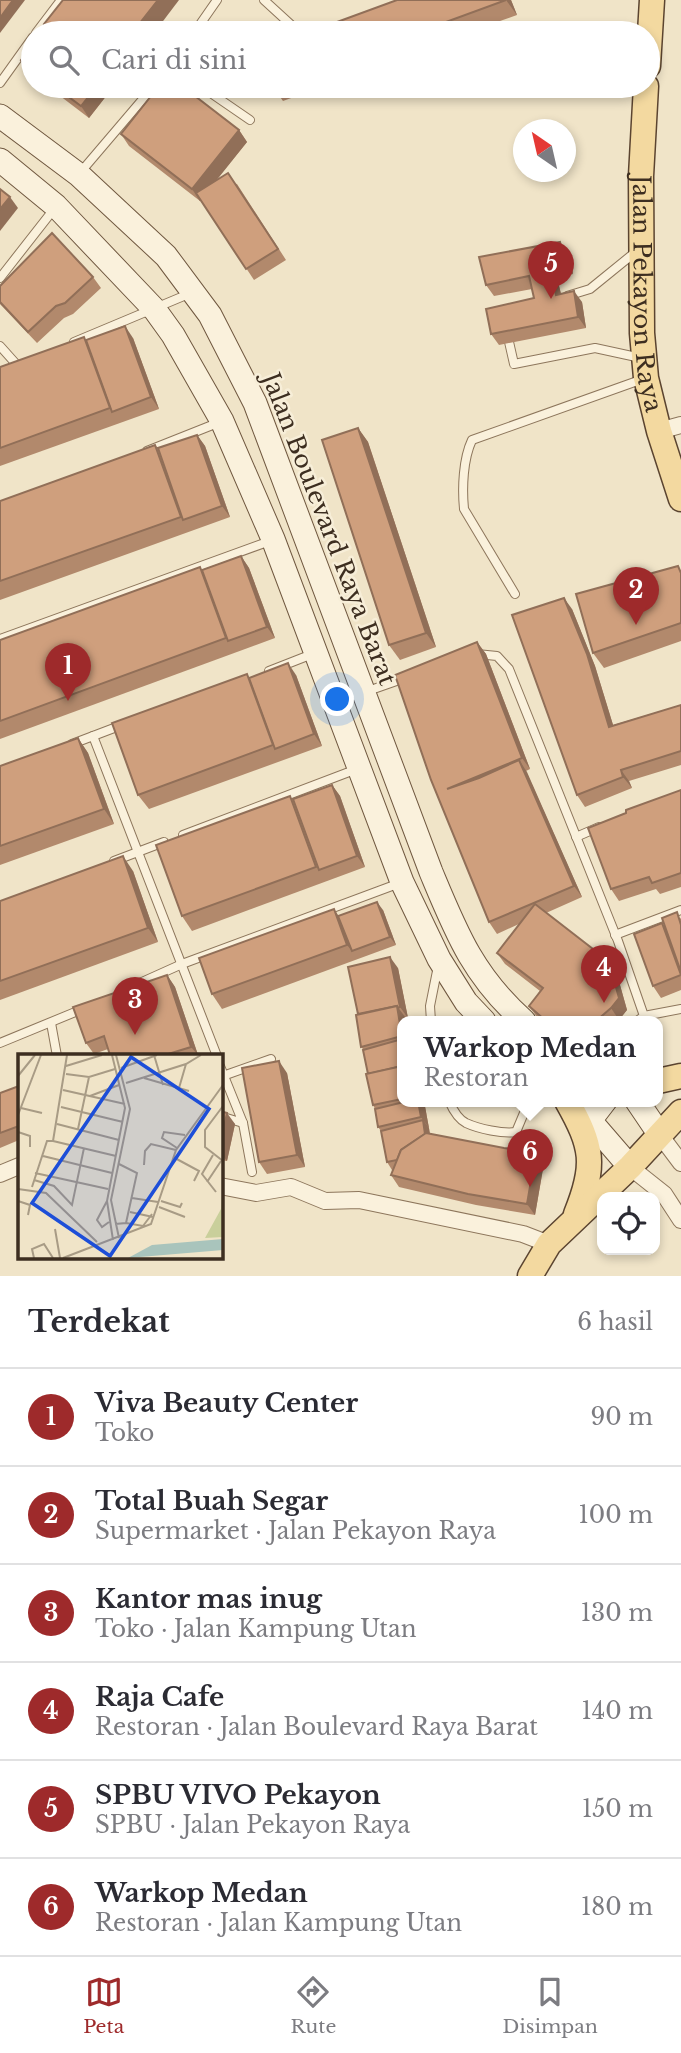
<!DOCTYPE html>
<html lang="id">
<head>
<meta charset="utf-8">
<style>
  body { margin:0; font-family:"Libre Baskerville",serif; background:#f2f2f3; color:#2b2b33 }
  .controls { position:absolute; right:21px; bottom:21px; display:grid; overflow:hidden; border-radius:14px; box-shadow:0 4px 10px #0003 }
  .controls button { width:63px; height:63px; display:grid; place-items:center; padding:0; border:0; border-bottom:2px solid #e1e1e2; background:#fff; color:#2b2b33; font:35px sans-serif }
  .compass { position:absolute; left:513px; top:119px; width:63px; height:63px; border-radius:50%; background:#fff; box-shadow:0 4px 10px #0003; rotate:326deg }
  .you { position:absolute; left:338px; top:700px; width:24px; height:24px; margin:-18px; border:5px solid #fff; border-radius:50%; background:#1a73e8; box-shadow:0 0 0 10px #1a73e833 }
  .badge { display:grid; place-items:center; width:46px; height:46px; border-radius:50%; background:#9e2a2b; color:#fff; font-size:23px; font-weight:700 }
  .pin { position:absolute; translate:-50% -58px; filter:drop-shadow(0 2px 4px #0008) }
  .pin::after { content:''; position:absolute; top:37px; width:24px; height:21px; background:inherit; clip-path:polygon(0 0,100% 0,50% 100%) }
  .popup { position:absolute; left:397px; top:1016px; width:266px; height:91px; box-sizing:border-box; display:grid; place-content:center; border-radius:14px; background:#fff; filter:drop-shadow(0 2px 5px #0005); font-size:23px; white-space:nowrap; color:#7c7c81 }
  .popup b { font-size:26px; color:#2b2b33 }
  .popup::after { content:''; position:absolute; left:50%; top:100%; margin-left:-14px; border:14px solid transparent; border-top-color:#fff }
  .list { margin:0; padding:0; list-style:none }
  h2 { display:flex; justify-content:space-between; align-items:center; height:91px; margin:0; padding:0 28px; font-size:30px }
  h2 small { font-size:23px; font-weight:400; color:#7c7c81 }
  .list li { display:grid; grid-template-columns:46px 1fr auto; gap:21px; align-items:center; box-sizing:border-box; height:98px; padding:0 28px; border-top:2px solid #e1e1e2 }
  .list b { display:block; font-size:26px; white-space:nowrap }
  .list p { margin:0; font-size:23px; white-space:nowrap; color:#7c7c81 }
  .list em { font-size:23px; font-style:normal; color:#7c7c81 }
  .icon { flex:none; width:38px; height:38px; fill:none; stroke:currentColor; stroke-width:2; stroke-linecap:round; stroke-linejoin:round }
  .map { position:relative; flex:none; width:681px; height:1276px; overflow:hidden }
  .search { position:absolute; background:#fff; box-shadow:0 4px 10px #0003; left:21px; right:21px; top:21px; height:77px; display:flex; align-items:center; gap:18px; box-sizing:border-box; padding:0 24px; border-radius:38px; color:#7c7c81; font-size:26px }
  .sheet { height:679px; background:#fff }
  nav { display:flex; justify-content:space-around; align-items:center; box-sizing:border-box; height:98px; border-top:2px solid #e1e1e2; background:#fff; font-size:19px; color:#7c7c81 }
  nav a { display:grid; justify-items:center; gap:4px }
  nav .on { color:#9e2a2b }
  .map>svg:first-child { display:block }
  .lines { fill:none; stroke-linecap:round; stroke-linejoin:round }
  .service-casing { stroke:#8d765c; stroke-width:10 }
  .minor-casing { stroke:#8d765c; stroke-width:18 }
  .secondary-casing { stroke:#6f573f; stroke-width:25 }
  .primary-casing { stroke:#5b4430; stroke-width:27 }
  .service { stroke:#faf1dc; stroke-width:8 }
  .minor { stroke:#faf1dc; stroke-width:16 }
  .secondary { stroke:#faf1dc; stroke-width:23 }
  .primary { stroke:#f3d9a0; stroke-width:24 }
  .wall { fill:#b2896c }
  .shaded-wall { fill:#916f58 }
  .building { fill:#cf9f7d; stroke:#916f58; stroke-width:2 }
  .labels { text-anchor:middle; stroke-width:5; stroke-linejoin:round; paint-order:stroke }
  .street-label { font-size:24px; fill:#3d2e20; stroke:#f7eed8 }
  .inset-road { fill:none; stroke:#a89b85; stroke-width:2 }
  .view { fill:#1d4ed8; fill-opacity:0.15; stroke:#1d4ed8; stroke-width:3.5 }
  .inset-edge { fill:none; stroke:#3d2e20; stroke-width:3.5 }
</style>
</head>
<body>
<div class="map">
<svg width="681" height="1276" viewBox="0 0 681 1276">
  <rect width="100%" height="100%" fill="#f0e4c8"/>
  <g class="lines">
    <defs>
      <g id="service">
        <polyline points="264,0 300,33"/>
        <polyline points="36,33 61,0"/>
        <polyline points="194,33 217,0"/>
        <polyline points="0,83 33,37"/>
        <polyline points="202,87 250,120"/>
        <polyline points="79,174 154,86"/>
        <polyline points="0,278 54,209"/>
        <polyline points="567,296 590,289 638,250"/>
        <polyline points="507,333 514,364 595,348 641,358"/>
        <polyline points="74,342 191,293"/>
        <polyline points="0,346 17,365"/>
        <polyline points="147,451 220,422"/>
        <path d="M515,594L464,509C462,488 463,459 472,440L643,379"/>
        <polyline points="0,639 270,541"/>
        <polyline points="477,654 497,656 509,669 618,941 644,1016 637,1021"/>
        <polyline points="269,671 315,653"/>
        <polyline points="365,692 405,678"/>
        <polyline points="93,736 217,1056"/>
        <polyline points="72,744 122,725"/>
        <polyline points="183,835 357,769"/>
        <polyline points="576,837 599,827"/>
        <polyline points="114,861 164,842"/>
        <polyline points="615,935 681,910"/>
        <polyline points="122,991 182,964 400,883"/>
        <polyline points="644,1016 681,1009"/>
        <polyline points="431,1021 430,1006 438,966"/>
        <polyline points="51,1023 57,1056"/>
        <polyline points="0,1043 85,1008"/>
        <polyline points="220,1066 243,1123 220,1116"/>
        <polyline points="220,1077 271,1059"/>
        <path d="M449,1101C453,1110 458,1119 466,1123C479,1129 503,1134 516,1132L529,1101"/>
        <polyline points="243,1123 252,1172"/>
      </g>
      <g id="minor">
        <polyline points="659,431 681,425"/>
        <polyline points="660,1135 681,1163"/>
        <polyline points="630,1167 664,1194 681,1220"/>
        <polyline points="0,1174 19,1166"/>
        <polyline points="220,1186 256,1193 291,1187 325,1201 359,1200 523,1234 549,1244"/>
      </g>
      <g id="secondary">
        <path d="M0,116L79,175L166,256L210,315L255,403L431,872C456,932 473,976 524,1021"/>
        <polyline points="0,160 56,206 155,310 173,335 222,421 273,539 402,882 439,959 466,1002 484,1021"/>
        <polyline points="637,1101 660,1135"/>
        <polyline points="570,1102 586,1116 630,1167"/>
        <polyline points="586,1116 595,1114 605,1101"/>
      </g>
      <g id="primary">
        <polyline points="648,66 652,0"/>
        <path id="s1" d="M646,86L641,176L642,333L646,378L659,431L681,499"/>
        <polyline points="658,1081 681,1076"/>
        <path d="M567,1101C593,1147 596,1165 576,1214"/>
        <polyline points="530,1276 549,1244 630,1167 681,1112"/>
      </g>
    </defs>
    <use href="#service" class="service-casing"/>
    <use href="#minor" class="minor-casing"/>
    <use href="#secondary" class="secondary-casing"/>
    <use href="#primary" class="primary-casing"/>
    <use href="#service" class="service"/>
    <use href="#minor" class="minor"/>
    <use href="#secondary" class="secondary"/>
    <use href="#primary" class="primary"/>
  </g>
  <g class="wall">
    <polygon points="397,0 511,0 517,15 466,33 307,33"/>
    <polygon points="33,45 33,75 29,72 21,60"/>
    <polygon points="47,86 114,86 89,118"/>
    <polygon points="272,86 324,86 283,101"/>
    <polygon points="239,130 247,142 216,180 237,184 286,260 254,280 201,200 200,201 129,146 121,134"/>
    <polygon points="568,254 573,274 557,278 561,294 582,302 586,328 499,345 491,334 534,298 532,289 494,296 486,285"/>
    <polygon points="93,277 101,288 73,314 64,318 37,343 0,304 0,286"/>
    <polygon points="133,338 159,409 0,466 0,367 86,340"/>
    <polygon points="358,428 368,442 436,647 400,660 389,645"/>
    <polygon points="197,435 205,446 230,517 0,600 0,501 155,445 158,448"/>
    <polygon points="241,556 249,568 275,638 0,739 0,640"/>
    <polygon points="681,570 681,641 604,668 593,653"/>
    <polygon points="572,609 595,666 613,725 681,705 681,765 629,781 632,788 585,807 577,795"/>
    <polygon points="477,642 486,654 530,769 526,771 582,897 546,913 618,978 627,1010 618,1021 540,1021 537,1017 529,1006 540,991 505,964 497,953 519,924 497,934 489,922 431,780"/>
    <polygon points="296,675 322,746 149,809 138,795 249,677"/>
    <polygon points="78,738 88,753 114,824 0,865 0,766"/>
    <polygon points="332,785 340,796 365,867 192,931 182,916 293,799"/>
    <polygon points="681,790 681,887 660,894 656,889 619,901 611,889"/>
    <polygon points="133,871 158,942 0,1000 0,901"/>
    <polygon points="383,910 396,945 222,1009 212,994 338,916"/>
    <polygon points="681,918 681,990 661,998 653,986 662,923 666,929"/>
    <polygon points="398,968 408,1018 402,1021 402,1101 424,1101 430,1134 504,1148 536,1152 544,1163 535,1215 476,1205 399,1187 391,1175 393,1170 392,1170 387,1162 381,1131 378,1127 375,1109 373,1105 364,1050 361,1047"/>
    <polygon points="167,975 175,987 198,1055 110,1055 108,1049 94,1054 86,1043"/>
    <polygon points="287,1073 305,1167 267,1174 259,1162"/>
    <polygon points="19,1086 19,1140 0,1148 0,1093"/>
    <polygon points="220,1111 235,1124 227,1161 220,1160"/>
  </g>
  <g class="shaded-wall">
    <polygon points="13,0 25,0 0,33 0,18"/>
    <polygon points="158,0 179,0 154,33 132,33"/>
    <polygon points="506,0 511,0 517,15"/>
    <polygon points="97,86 114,86 89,118 81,106"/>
    <polygon points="239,130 247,142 200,201 192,189"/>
    <polygon points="10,197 18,208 0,231 0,209"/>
    <polygon points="560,242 568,254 573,274 565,262"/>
    <polygon points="549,266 557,278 564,306 556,295"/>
    <polygon points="574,291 582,302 586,328 578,317"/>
    <polygon points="125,326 133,338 159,409 151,397"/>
    <polygon points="358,428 368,442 436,647 426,633"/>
    <polygon points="197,435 205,446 230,517 222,506"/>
    <polygon points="241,556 249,568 275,638 267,627"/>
    <polygon points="564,598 572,609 595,666 617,738 609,727"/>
    <polygon points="477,642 486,654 530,769 522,758"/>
    <polygon points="288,663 296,675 322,746 314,734"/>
    <polygon points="78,738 88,753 114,824 104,809"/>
    <polygon points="519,760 527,772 582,897 574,886"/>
    <polygon points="621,770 629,781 632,788 623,777"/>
    <polygon points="332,785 340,796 365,867 357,856"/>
    <polygon points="123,856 133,871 158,942 148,928"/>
    <polygon points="377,902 383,910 396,945 390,937"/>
    <polygon points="334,909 344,924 352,951 347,945"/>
    <polygon points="662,923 670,934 681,965 681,975"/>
    <polygon points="390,957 398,968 408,1018 400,1007"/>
    <polygon points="610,966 618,978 627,1010 619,1020 611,1008"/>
    <polygon points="167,975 175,987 198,1055 191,1047"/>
    <polygon points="397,1006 408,1021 402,1021 402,1031"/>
    <polygon points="279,1061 287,1073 305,1167 297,1155"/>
    <polygon points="418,1101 424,1101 429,1128 421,1117"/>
    <polygon points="227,1113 235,1124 227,1161 220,1152 220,1144"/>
    <polygon points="423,1120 429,1128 431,1144 425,1136"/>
    <polygon points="536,1152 544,1163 535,1215 527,1204"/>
  </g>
  <g class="building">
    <polygon points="0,0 13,0 0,18"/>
    <polygon points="63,0 158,0 132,33 56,33 44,24"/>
    <polygon points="397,0 506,0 416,33 307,33"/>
    <polygon points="46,28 54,33 42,33"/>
    <polygon points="33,45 33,70 21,60"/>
    <polygon points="54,86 97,86 81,106"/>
    <polygon points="159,86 182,86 239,130 192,189 121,134"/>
    <polygon points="228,173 278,249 246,269 196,193"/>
    <polygon points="0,189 10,197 0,209"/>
    <polygon points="52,233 93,277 65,303 56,306 28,332 0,302 0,286"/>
    <polygon points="560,242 565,262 549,266 556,295 574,291 578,317 491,334 486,309 534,298 529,276 486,285 479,257"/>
    <polygon points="125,326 151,397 112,412 86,340"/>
    <polygon points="84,337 110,408 0,448 0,367"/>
    <polygon points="358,428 426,633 389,645 322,440"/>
    <polygon points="197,435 222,506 183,520 158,448"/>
    <polygon points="155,445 181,517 0,581 0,501"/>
    <polygon points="241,556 267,627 228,641 202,570"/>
    <polygon points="678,566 681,573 681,623 593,653 576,594"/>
    <polygon points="200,567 226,638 0,721 0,640"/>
    <polygon points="564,598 587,654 609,727 681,705 681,751 621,770 623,777 577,795 512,615"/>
    <polygon points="477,642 522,758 447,789 479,778 519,760 574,886 489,922 431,780 395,675"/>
    <polygon points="288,663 314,734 275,749 249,678"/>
    <polygon points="247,674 273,745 138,795 112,723"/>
    <polygon points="78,738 104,809 0,846 0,766"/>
    <polygon points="332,785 357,856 319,870 293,799"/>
    <polygon points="681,790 681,873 652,883 649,877 611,889 588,828 626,813 626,810"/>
    <polygon points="290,796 316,867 182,916 156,845"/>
    <polygon points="123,856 148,928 0,981 0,901"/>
    <polygon points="377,902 390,937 352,951 338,916"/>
    <polygon points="535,904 593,949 610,966 619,998 611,1008 596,1021 546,1021 529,1006 543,988 497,953"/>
    <polygon points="334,909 347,945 212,994 199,958"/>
    <polygon points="677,912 681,925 681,972 662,918"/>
    <polygon points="662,923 681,975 653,986 634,934"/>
    <polygon points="390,957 400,1007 398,1008 397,1006 358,1014 348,967"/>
    <polygon points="167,975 191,1047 165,1055 110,1055 104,1036 86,1043 73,1007"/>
    <polygon points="397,1006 402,1036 361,1047 356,1015"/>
    <polygon points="402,1039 402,1066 368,1074 363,1050"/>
    <polygon points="279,1061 297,1155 259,1162 242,1068"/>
    <polygon points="402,1066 402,1099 373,1105 366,1074"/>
    <polygon points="19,1086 19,1126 0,1133 0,1093"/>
    <polygon points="408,1101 418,1101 421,1117 378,1127 375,1109"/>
    <polygon points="220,1111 227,1113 220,1144"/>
    <polygon points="423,1120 425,1134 401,1150 397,1160 387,1162 381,1131"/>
    <polygon points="426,1133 504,1148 536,1152 527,1204 468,1194 391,1175 401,1150"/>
  </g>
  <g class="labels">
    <g class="street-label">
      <text dy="8" stroke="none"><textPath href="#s1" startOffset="208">Jalan Pekayon Raya</textPath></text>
      <text transform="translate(329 529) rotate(69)" y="8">Jalan Boulevard Raya Barat</text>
    </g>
  </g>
  <g transform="translate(18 1054)">
    <rect width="205" height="205" fill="#f0e4c8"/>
    <path d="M205,125V183L187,184L203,155Z" fill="#c9cf9b"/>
    <path d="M205,185V196L110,204L134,191Z" fill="#a9c4bc"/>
    <path class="inset-road" d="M94,1L107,54L89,147L95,186M98,1L112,55L93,146L101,184M136,1L145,31M48,12L84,1M103,14L139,1M48,20L71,23L97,15M0,22L17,1M126,24L171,37M108,29L168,10L183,1M161,34L168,10M45,36L107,50M72,42L101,31M205,52L187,76V93L205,107M43,53L105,68M3,54L24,59M0,61L23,1M39,70L101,86M60,75L71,23M0,78L12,82V93M35,87L49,1M35,87L98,102M159,94L144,84L146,78L167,81M195,101L184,120L198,138M25,102L94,119M155,103L181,117L176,127M126,111L127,97L133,90L158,96M17,119L90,135M16,126L36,132L54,151L66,94M189,128L203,107M14,133L29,87H35M0,135L28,139L79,188M114,144L140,148M0,147L12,151L10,161M89,147L79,166L84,173L91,168M143,147L162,153L164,149M141,153L167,163M112,158L135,163M108,169L125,172L134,160M97,170L108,169L119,119L101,110M37,175L42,204M16,204L14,195L26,190L35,204M45,204L133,170L158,96L205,31"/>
    <path class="view" d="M113,3L191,55L92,202L14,149Z"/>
    <rect width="205" height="205" class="inset-edge"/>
  </g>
</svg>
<div class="controls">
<button><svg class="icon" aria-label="locate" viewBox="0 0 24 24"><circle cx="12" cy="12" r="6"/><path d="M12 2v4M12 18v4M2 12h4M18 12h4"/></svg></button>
</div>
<svg class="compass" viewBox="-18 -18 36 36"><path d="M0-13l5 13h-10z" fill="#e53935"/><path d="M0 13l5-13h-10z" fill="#7c7c81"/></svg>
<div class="you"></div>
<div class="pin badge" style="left:68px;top:701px">1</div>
<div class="pin badge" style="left:636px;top:625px">2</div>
<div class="pin badge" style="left:135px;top:1035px">3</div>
<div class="pin badge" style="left:604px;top:1003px">4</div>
<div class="pin badge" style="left:551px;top:299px">5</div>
<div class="pin badge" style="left:530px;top:1187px">6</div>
<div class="popup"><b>Warkop Medan</b>Restoran</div>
<div class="search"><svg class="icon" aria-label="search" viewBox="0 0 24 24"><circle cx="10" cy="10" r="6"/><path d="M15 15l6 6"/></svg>Cari di sini</div>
</div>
<section class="sheet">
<h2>Terdekat<small>6 hasil</small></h2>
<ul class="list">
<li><span class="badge">1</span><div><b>Viva Beauty Center</b><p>Toko</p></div><em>90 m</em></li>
<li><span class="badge">2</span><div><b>Total Buah Segar</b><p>Supermarket · Jalan Pekayon Raya</p></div><em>100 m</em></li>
<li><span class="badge">3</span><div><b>Kantor mas inug</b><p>Toko · Jalan Kampung Utan</p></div><em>130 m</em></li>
<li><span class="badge">4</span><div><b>Raja Cafe</b><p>Restoran · Jalan Boulevard Raya Barat</p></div><em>140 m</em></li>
<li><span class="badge">5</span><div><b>SPBU VIVO Pekayon</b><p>SPBU · Jalan Pekayon Raya</p></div><em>150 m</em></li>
<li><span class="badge">6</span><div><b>Warkop Medan</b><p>Restoran · Jalan Kampung Utan</p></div><em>180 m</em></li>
</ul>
</section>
<nav>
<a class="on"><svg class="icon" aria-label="map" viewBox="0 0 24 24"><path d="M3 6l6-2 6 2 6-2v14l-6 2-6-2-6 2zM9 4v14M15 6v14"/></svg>Peta</a>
<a><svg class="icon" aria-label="directions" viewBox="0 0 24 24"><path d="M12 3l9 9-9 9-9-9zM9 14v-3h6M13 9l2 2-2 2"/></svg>Rute</a>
<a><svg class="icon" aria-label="saved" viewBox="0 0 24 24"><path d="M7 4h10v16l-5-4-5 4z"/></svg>Disimpan</a>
</nav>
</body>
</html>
